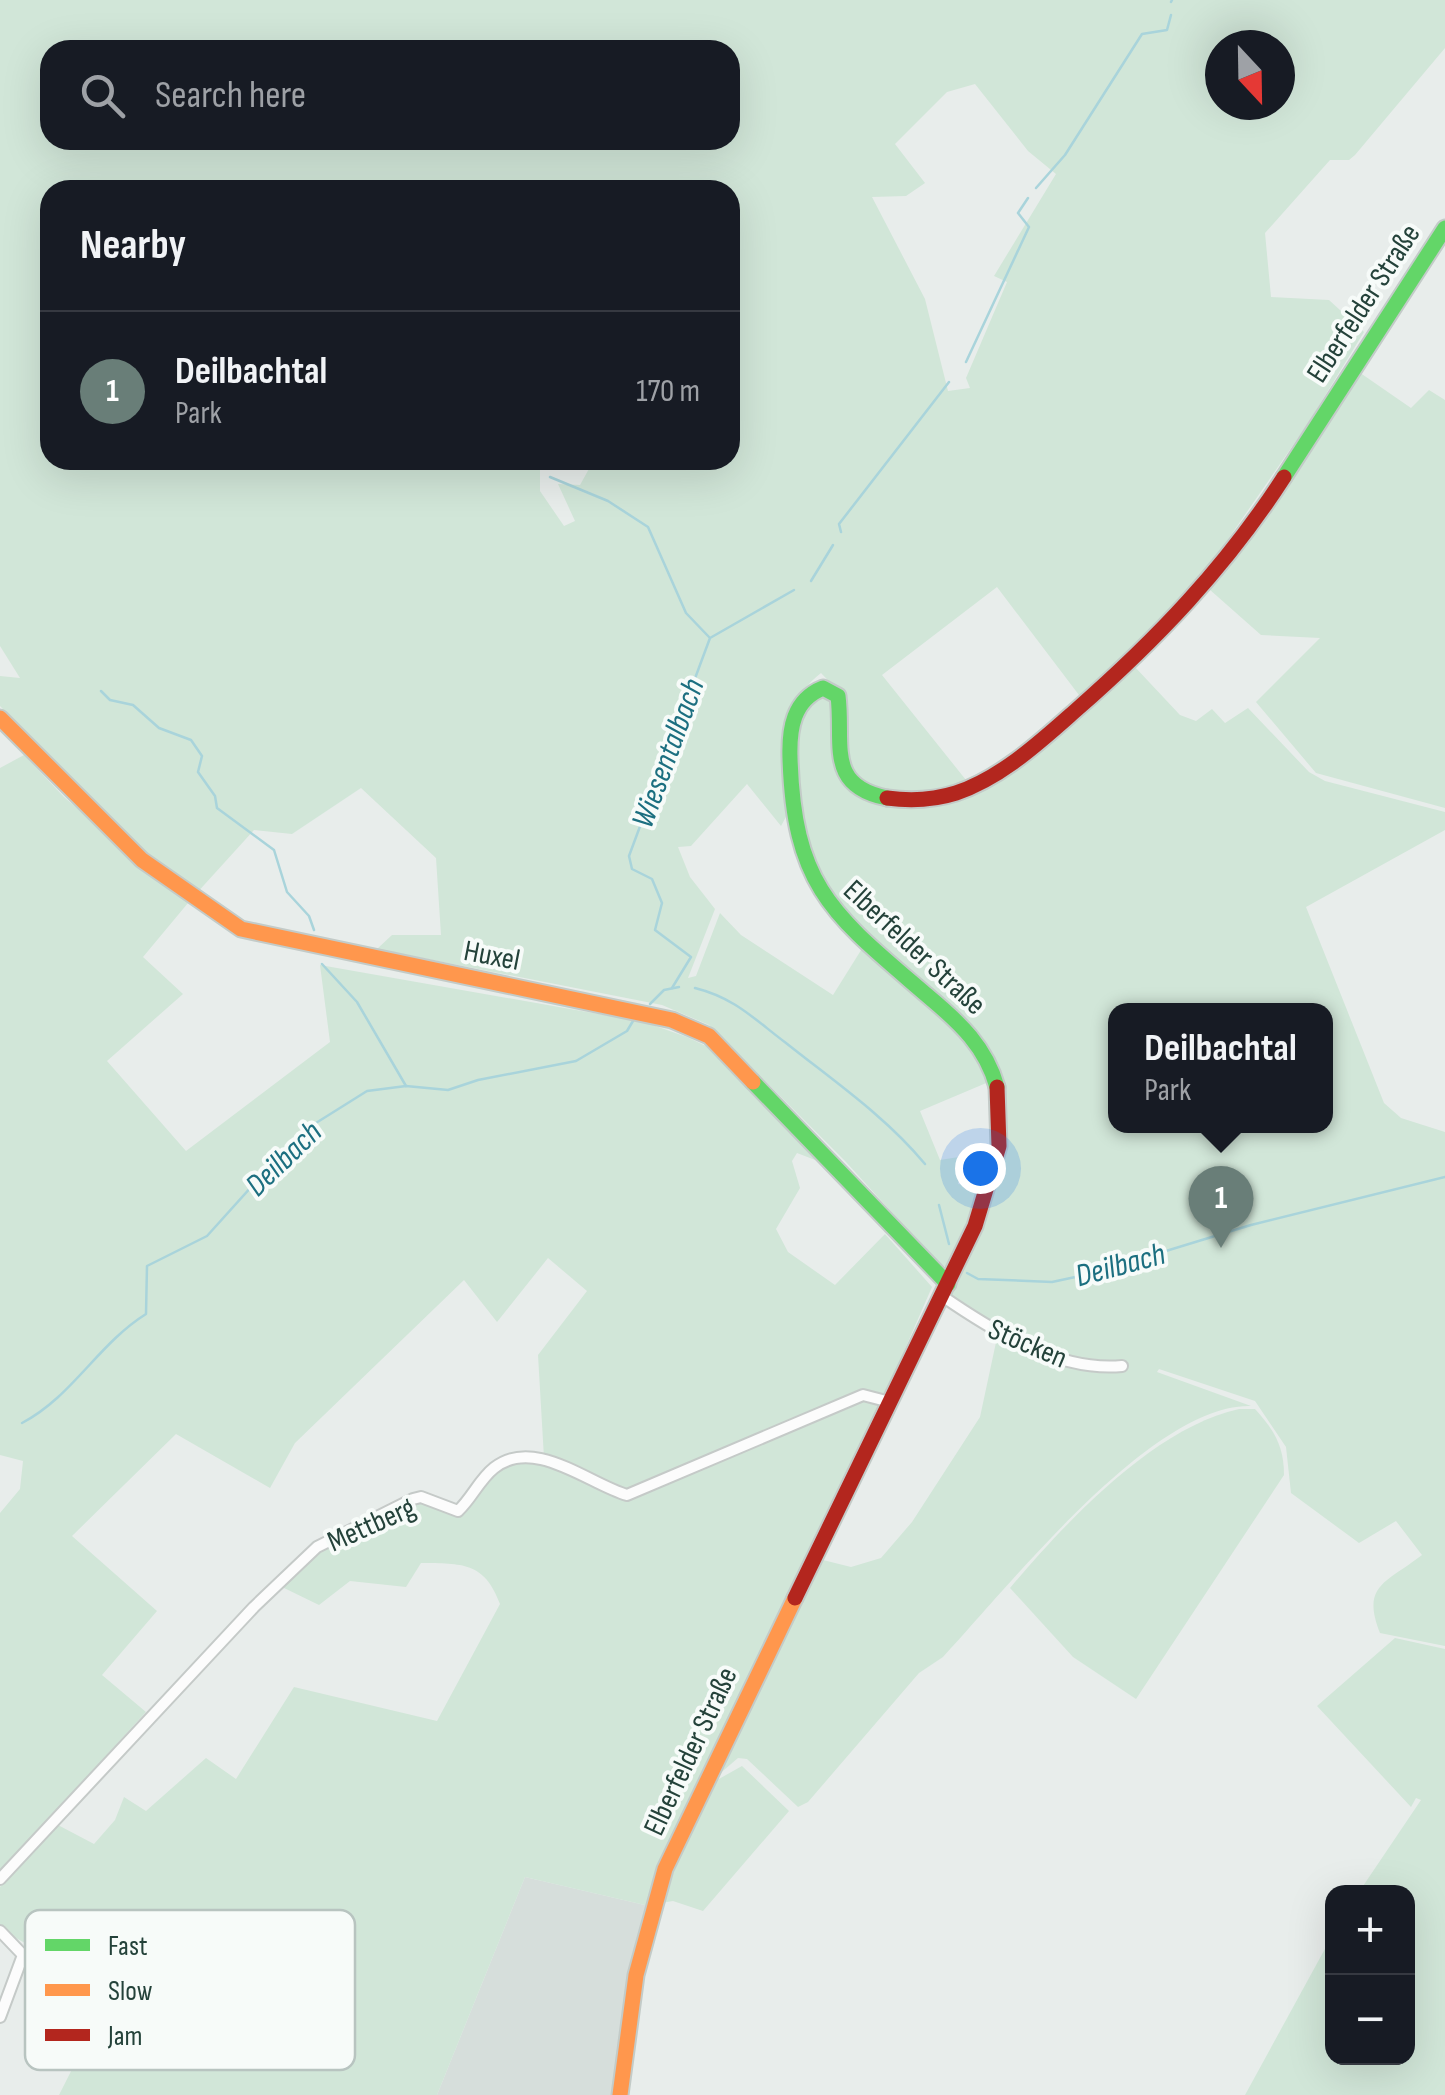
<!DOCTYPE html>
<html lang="en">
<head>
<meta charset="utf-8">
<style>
  body { margin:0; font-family:"Sofia Sans Condensed",sans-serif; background:#242831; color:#f1f3f6 }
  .controls { position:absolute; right:30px; bottom:30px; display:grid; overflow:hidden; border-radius:20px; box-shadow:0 10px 40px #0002 }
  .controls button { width:90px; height:90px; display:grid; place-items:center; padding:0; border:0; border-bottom:2px solid #363941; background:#171b24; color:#f1f3f6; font:50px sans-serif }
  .compass { position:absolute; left:1205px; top:30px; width:90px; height:90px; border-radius:50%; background:#171b24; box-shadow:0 10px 40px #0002; rotate:158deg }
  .you { position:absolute; left:980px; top:1168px; width:35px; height:35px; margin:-25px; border:8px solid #fff; border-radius:50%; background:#1a73e8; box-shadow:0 0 0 15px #1a73e833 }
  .badge { display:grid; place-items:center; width:65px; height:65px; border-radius:50%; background:#697e78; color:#fff; font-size:32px; font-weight:700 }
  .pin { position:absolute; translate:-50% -82px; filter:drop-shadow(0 2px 5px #0008) }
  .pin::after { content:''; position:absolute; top:52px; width:35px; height:30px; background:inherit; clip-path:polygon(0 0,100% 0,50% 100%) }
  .popup { position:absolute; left:1108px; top:1003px; width:225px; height:130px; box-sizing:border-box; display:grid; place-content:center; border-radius:20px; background:#171b24; filter:drop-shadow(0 2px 8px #0005); font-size:32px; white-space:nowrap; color:#9ea1a6 }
  .popup b { font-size:38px; color:#f1f3f6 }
  .popup::after { content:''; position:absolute; left:50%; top:100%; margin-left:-20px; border:20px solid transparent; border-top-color:#171b24 }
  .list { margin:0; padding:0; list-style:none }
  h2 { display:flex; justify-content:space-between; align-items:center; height:130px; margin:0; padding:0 40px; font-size:42px }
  h2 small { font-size:32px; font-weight:400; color:#9ea1a6 }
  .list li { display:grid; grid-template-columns:65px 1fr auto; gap:30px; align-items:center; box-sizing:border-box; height:160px; padding:0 40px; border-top:2px solid #363941 }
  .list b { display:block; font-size:38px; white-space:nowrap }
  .list p { margin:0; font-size:32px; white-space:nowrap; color:#9ea1a6 }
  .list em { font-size:32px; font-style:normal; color:#9ea1a6 }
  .icon { flex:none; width:55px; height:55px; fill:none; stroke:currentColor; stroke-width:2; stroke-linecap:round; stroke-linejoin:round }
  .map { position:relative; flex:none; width:1445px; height:2095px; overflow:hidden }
  .search { position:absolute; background:#171b24; box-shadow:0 10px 40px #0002; left:40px; top:40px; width:700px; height:110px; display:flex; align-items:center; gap:25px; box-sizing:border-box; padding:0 35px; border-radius:30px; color:#9ea1a6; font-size:38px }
  .panel { position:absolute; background:#171b24; box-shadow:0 10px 40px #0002; left:40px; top:180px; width:700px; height:290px; border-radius:30px }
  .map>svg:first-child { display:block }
  .built { fill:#d6dedb }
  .green { fill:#d1e6d8; fill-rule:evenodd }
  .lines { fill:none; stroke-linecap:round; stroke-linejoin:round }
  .stream { stroke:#a9d4db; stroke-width:2.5 }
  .street-casing { stroke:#c5cac8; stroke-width:14 }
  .fast-casing { stroke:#c3cbc8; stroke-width:19 }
  .slow-casing { stroke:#c3cbc8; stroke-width:19 }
  .jam-casing { stroke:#c3cbc8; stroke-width:19 }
  .street { stroke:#fcfcfc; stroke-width:10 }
  .fast { stroke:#63d668; stroke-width:15 }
  .slow { stroke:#ff974d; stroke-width:15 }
  .jam { stroke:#b3261e; stroke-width:15 }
  .labels { text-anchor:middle; stroke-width:8; stroke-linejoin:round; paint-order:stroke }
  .street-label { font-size:30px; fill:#24423a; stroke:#f7fbf9 }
  .water-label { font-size:32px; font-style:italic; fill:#1c6f80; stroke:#f7fbf9 }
  .key { fill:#f7fbf9; stroke:#b8c4c0; stroke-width:2.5 }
  .key-label { font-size:28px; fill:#24423a }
</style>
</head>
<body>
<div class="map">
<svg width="1445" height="2095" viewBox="0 0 1445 2095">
  <rect width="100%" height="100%" fill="#e8edeb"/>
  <polygon class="built" points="525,1877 649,1906 614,2095 437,2095"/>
  <g class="green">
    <path d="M0,0H1445V48L1355,155L1349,160H1330L1265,233L1271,297L1329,300L1364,332L1307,425L1204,574L1082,699L997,587L882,675L970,785L922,794L869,789L846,760L843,696L821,673C776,707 788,761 787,815L781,826L747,784L691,846L678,847L690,877L715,909L688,978L696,976L720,913L741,935L833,995L863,947L975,1044L991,1081L920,1111L940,1160L965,1156L958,1184L985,1188L946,1267L938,1263L845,1161L709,1025L662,1005L377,949L392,935H441L436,858L361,788L292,834L254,830L195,895L92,804L0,706V676L20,678L0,646ZM1220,45H1280V105H1220ZM50,50H730V140H50ZM975,84L1028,151L1056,174L994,276L1007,282L966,378L970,388L948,391L925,299L872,197L906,196L925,183L895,144L947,92ZM50,190H730V460H636L623,467H590L580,485L558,484L575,521L564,526L540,491V460H50Z"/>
    <polygon points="1356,370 1411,408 1429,390 1445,400 1445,808 1316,773 1256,702 1320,638 1261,635 1209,589"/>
    <path d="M1134,666L1180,715L1196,721L1212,709L1225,723L1248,708L1309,772L1325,781L1445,812V830L1306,907L1384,1103L1401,1118L1445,1132V1646L1380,1633C1361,1585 1386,1583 1422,1555L1396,1521L1359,1543L1291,1493L1286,1447L1255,1401L1159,1369L1157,1372L1251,1406C1152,1403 1007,1589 943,1657L919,1673L808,1802L798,1807L747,1759L738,1758L717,1776L819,1559L851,1567L881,1558L912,1522L980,1417L998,1333L955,1310L951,1293C983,1219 1024,1135 992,1054C983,1031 959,1014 941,999C911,973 847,928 826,899C798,862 795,797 796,752C797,730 797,704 822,695L834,707L839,771C854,781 875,800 892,804C973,824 1075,714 1134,666ZM1116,1010H1326V1126H1116Z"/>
    <polygon points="24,755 64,797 188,903 143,957 183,994 107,1061 186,1151 330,1042 320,965 644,1022 687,1037 710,1048 823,1163 797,1153 792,1161 800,1188 776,1229 788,1252 835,1285 885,1234 932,1287 884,1397 862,1393 627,1493 544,1458 538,1355 587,1291 548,1258 497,1322 464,1280 295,1443 270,1488 176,1434 72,1536 157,1611 102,1675 146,1712 0,1872 0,1513 20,1489 23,1461 0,1455 0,768"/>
    <path d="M862,1398L883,1404L688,1800L649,1906L525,1877L437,2095H59L141,1933L105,1913L74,1949L32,1947L0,1929V1887L56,1824L94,1844L115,1820L124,1797L146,1811L206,1758L236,1779L294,1687L437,1721L500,1604C484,1561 462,1564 421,1563L406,1587L350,1581L319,1605L282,1587L323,1546L412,1502L431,1503L458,1514C469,1501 480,1482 494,1472C533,1443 590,1480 627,1497Z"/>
    <path d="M1239,1409H1255C1274,1430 1284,1446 1284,1475L1136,1699L1073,1657L1010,1588C1065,1523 1153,1428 1239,1409Z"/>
    <polygon points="1395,1638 1445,1649 1445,2095 1245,2095 1332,1936 1332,2058 1408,2058 1408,1892 1359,1892 1421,1800 1416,1798 1411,1807 1317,1706"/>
    <polygon points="742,1766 789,1811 703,1911 673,1901 661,1903 710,1784"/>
  </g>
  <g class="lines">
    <g class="stream">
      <polyline points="1171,2 1172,0"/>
      <polyline points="1036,188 1065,155 1142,34 1167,30 1171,15"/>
      <polyline points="966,362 1029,227 1018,213 1028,198"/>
      <polyline points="550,477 608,501 648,527 686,613 709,637"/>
      <polyline points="841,532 839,524 949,382"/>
      <polyline points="811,581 833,545"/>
      <polyline points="101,691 110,700 133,705 159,728 191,740 202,756 198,772 215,796 217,808 274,850 287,892 309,916 314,930"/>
      <polyline points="322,964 357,1002 406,1086"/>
      <polyline points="672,988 691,957 655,930 662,903 652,879 632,869 629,856 710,638 794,590"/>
      <path d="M695,988C735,998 754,1019 786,1043C835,1082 885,1116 925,1164"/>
      <polyline points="650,1004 664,990 679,987"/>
      <polyline points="939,1205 949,1244"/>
      <polyline points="967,1273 978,1279 1052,1282 1094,1273 1251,1225 1445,1177"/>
      <path d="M22,1423C72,1397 98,1344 146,1314L147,1266L207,1236L300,1133L367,1091L406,1086L448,1090L478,1080L576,1061L627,1031L633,1021"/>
    </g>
    <defs>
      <g id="street">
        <path d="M942,1296C993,1331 1058,1372 1122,1366"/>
        <path d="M0,1879L254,1607L317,1547L413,1499L421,1497L458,1511C472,1498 479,1480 494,1468C534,1436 589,1484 627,1495L863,1395L890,1402"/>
        <polyline points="0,1931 23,1955 0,2017"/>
      </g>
      <g id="fast">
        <polyline points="1284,477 1445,228"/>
        <path d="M887,798C825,786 844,743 838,696L823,688C793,700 789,729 790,758C794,890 835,916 929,997C960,1023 986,1047 997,1087"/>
        <polyline points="753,1082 948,1284"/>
      </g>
      <g id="slow">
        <polyline points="0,718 142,860 241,929 672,1020 709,1036 753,1082"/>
        <polyline points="620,2095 636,1975 665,1869 795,1598"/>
      </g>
      <g id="jam">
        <path d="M887,798C910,801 934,800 956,793C1001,778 1040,742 1075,711C1156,640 1226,567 1284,477"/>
        <polyline points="795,1598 975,1226 999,1146 997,1087"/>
      </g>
    </defs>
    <use href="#street" class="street-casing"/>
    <use href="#fast" class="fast-casing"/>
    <use href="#slow" class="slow-casing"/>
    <use href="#jam" class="jam-casing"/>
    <use href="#street" class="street"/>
    <use href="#fast" class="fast"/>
    <use href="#slow" class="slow"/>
    <use href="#jam" class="jam"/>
  </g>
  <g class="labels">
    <g class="street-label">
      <text transform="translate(1363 303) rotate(-57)" y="10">Elberfelder Straße</text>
      <text transform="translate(915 947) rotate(43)" y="10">Elberfelder Straße</text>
      <text transform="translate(492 955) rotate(11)" y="10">Huxel</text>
      <text transform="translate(1028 1343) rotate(23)" y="10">Stöcken</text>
      <text transform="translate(371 1524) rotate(-24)" y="10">Mettberg</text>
      <text transform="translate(690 1751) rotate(-65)" y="10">Elberfelder Straße</text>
    </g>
    <g class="water-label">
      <text transform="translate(667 753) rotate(-70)" y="11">Wiesentalbach</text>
      <text transform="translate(283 1158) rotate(-44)" y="11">Deilbach</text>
      <text transform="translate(1120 1264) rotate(-15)" y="11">Deilbach</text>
    </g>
  </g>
  <rect x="25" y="1910" width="330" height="160" rx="15" class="key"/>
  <rect x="45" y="1939" width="45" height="12" fill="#63d668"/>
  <rect x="45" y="1984" width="45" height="12" fill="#ff974d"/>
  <rect x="45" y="2029" width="45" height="12" fill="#b3261e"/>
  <g class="key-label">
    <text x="108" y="1955">Fast</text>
    <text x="108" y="2000">Slow</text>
    <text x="108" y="2045">Jam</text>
  </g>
</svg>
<div class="controls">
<button>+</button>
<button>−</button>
</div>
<svg class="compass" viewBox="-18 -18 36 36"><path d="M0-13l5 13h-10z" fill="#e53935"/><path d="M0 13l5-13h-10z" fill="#9ea1a6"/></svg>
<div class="you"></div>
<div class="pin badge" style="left:1221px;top:1248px">1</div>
<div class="popup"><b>Deilbachtal</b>Park</div>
<div class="search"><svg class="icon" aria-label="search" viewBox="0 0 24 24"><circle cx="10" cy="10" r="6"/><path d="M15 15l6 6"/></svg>Search here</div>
<section class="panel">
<h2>Nearby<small></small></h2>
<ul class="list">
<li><span class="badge">1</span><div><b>Deilbachtal</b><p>Park</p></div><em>170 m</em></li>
</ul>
</section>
</div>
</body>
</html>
